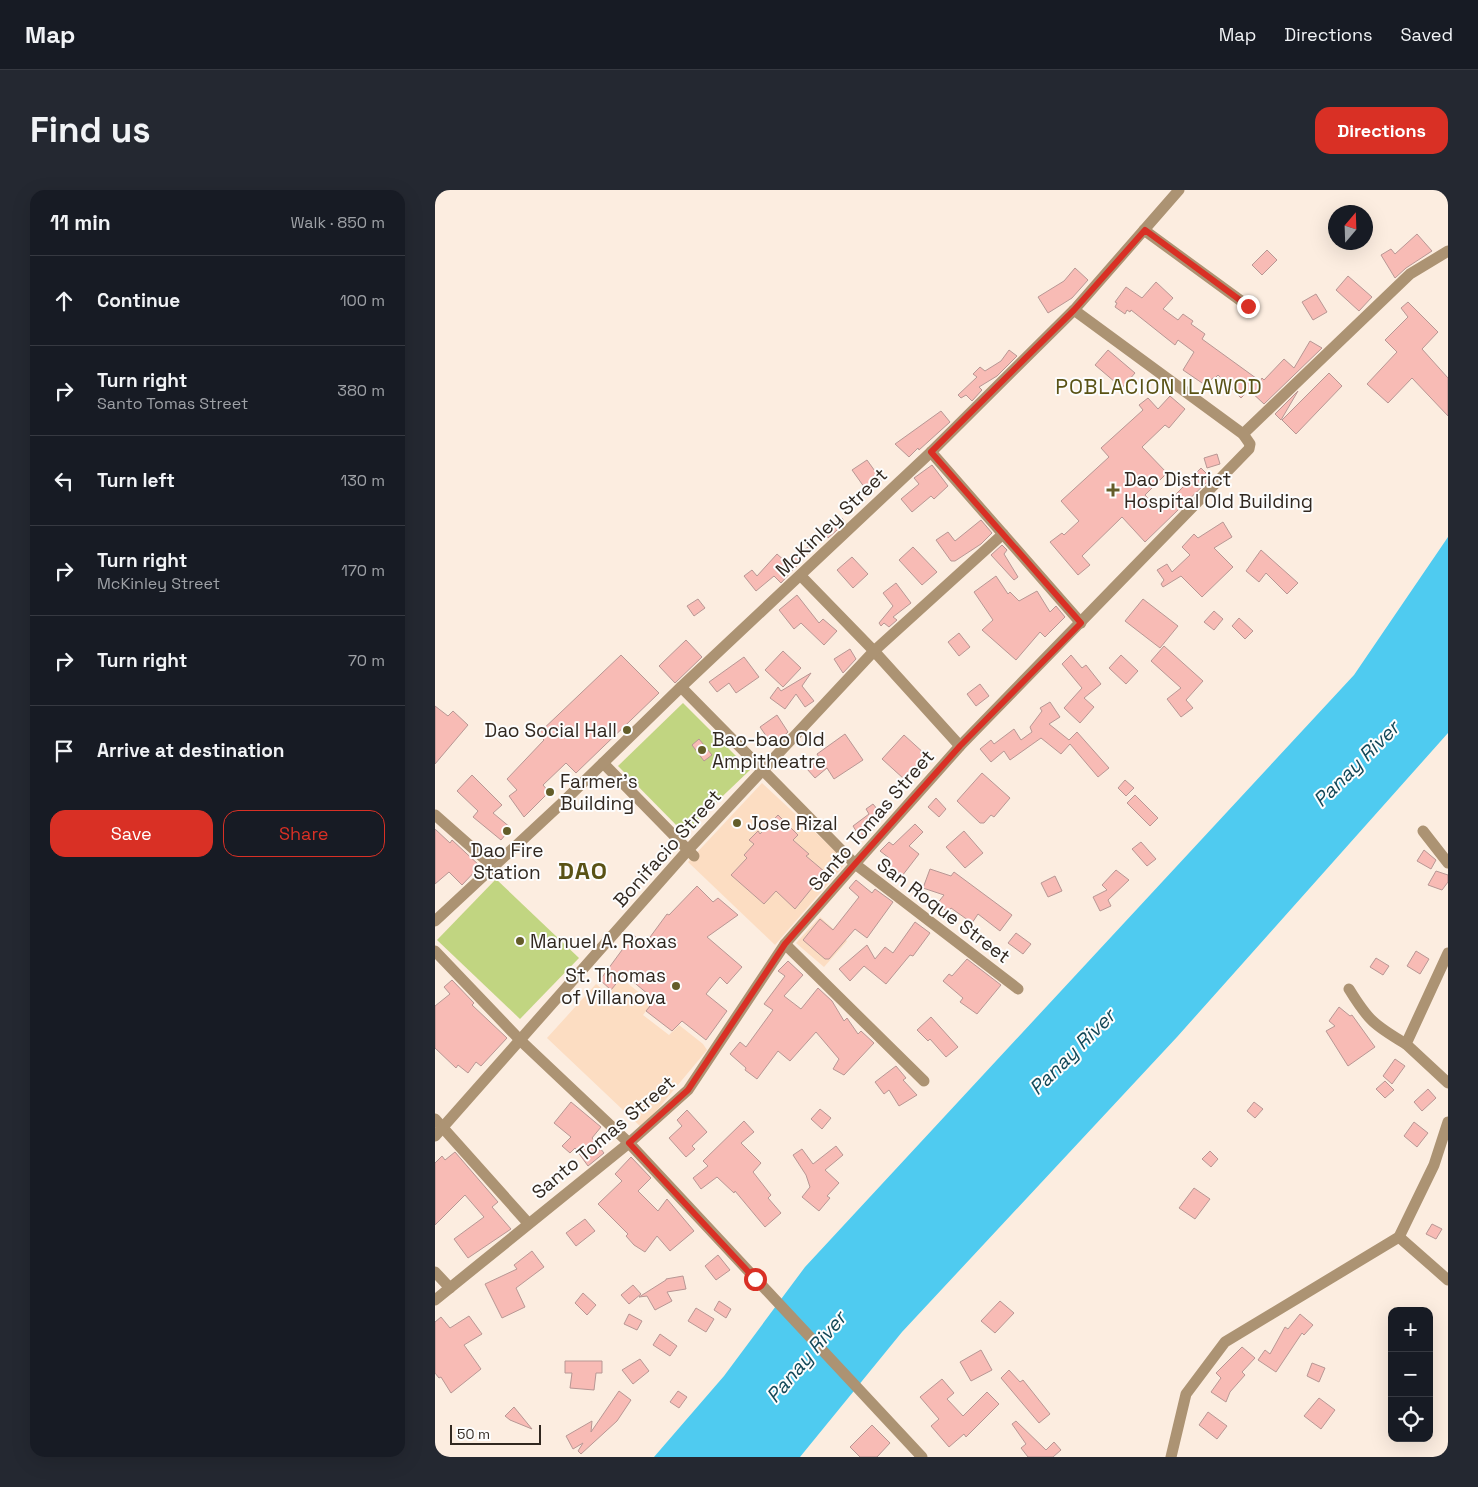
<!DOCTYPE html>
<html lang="en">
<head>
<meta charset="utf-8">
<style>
  body { margin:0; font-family:"Space Grotesk",sans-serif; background:#242831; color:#f1f3f6 }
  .controls { position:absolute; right:15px; bottom:15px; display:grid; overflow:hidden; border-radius:10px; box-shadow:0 5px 20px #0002 }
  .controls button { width:45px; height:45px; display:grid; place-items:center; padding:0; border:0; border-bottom:1px solid #363941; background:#171b24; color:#f1f3f6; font:25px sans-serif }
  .compass { position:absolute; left:893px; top:15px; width:45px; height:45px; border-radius:50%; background:#171b24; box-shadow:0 5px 20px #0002; rotate:19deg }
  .scale { position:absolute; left:15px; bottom:12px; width:91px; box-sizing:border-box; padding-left:5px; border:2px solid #312820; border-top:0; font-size:14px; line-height:18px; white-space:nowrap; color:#312820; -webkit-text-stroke:4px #fdfdfd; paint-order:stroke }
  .stop { position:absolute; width:15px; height:15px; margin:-11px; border:4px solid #d93025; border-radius:50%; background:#fff }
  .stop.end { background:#d93025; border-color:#fff; box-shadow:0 1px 5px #0008 }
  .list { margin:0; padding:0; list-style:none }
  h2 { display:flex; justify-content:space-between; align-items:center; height:65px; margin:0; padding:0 20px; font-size:21px }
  h2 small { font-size:16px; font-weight:400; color:#9ea1a6 }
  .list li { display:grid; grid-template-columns:32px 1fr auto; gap:15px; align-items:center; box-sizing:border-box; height:90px; padding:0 20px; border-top:1px solid #363941 }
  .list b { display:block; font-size:19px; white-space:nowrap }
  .list p { margin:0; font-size:16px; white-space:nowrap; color:#9ea1a6 }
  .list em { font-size:16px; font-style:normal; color:#9ea1a6 }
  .actions { display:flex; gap:10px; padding:15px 20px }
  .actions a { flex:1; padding:11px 0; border:1px solid #d93025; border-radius:15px; text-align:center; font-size:18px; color:#d93025 }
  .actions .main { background:#d93025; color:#fff }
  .icon { flex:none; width:28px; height:28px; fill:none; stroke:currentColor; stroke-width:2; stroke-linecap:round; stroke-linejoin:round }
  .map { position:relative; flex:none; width:1013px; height:1267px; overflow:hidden; border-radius:15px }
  header { display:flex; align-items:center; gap:30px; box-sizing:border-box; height:70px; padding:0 25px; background:#171b24; border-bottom:1px solid #363941 }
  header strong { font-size:24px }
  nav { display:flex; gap:28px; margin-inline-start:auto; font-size:18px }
  .intro { display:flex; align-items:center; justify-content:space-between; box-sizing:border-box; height:120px; padding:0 30px }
  h1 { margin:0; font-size:35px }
  .button { padding:12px 22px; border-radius:15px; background:#d93025; color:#fff; font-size:18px; font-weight:700 }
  main { display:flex; gap:30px; padding:0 30px }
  aside { flex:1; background:#171b24; border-radius:15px; box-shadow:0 5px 20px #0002 }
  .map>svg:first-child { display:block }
  .built { fill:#fcddc2 }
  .green { fill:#c1d581 }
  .water { fill:#4fcbf0 }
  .building { fill:#f8bbb5; stroke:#b89794 }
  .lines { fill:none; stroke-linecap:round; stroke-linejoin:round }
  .minor { stroke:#ac9373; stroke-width:11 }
  .route { stroke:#d93025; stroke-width:6 }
  .poi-dot { fill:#635d29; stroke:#fdfdfd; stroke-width:2 }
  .labels { text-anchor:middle; stroke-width:4; stroke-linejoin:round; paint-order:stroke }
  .poi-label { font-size:19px; fill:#312820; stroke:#fdfdfd; text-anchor:start }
  .street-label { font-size:19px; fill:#312820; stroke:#fdfdfd }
  .water-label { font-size:20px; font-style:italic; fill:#134858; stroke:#fdfdfd }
  .quarter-label { font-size:21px; letter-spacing:1px; fill:#595215; stroke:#fdfdfd }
  .district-label { font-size:24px; font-weight:bold; letter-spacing:1px; fill:#595215; stroke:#fdfdfd }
</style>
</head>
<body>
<header>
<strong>Map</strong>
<nav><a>Map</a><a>Directions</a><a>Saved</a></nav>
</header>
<div class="intro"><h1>Find us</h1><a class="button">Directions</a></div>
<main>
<aside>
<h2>11 min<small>Walk · 850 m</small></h2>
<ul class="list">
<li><svg class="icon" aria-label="ahead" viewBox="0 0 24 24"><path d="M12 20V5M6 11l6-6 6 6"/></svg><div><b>Continue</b></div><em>100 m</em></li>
<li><svg class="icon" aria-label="right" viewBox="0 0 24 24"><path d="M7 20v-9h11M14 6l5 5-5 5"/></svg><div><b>Turn right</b><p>Santo Tomas Street</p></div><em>380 m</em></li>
<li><svg class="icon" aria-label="left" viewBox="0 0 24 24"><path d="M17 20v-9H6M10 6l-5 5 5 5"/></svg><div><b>Turn left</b></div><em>130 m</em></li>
<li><svg class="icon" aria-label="right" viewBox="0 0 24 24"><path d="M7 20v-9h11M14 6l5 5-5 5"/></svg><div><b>Turn right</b><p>McKinley Street</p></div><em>170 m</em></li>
<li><svg class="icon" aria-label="right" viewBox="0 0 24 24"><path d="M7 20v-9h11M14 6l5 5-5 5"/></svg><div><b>Turn right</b></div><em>70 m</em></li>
<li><svg class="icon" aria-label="arrive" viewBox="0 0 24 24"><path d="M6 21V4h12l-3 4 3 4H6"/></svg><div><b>Arrive at destination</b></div></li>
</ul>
<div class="actions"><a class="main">Save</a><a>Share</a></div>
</aside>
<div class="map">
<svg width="1013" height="1267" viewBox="0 0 1013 1267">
  <rect width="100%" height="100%" fill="#fcede0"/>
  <g class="built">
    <polygon points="327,593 412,672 340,755 253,672"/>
    <polygon points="385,727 412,751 389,777 361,753"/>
    <polygon points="186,788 217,813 208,825 234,845 244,835 268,854 272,860 207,938 112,848 161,794 172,803"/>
  </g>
  <g class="green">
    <polygon points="248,513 315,580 249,643 183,576"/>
    <polygon points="61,689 144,768 85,829 2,750"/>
  </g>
  <polygon class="water" points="1013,347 1013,543 742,847 467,1142 365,1267 219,1267 289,1186 370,1077 919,485"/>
  <g class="building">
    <polygon points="982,44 997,61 971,78 960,88 946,65 956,59 960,64"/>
    <polygon points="832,60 842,70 827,85 817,75"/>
    <polygon points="640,78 653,90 637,108 613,123 603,107 629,91"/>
    <polygon points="913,86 937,107 924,121 901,100"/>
    <polygon points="721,92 738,108 728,119 743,130 748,124 758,131 756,134 770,144 767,149 825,191 827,188 829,190 849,169 859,178 875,151 887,158 829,214 814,200 806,208 783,185 780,188 779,187 770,195 748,180 759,162 743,150 740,155 696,120 695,122 692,120 690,124 680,117 682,113 680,112 691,97 707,108"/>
    <polygon points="881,104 892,122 878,130 867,112"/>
    <polygon points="973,112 1003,142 987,159 1013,188 1013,226 977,188 953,213 932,194 962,162 950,150 973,127 966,118"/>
    <polygon points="574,160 582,166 562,186 544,197 547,200 537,211 531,205 526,208 523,205 542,187 538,184 545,177 550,181 566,171"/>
    <polygon points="673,160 700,183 687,198 660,175"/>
    <polygon points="894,183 907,196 861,244 847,230"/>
    <polygon points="863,201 846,230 840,224"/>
    <polygon points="735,206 750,219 734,238 730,235 707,257 732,283 710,305 725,321 766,278 776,288 710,352 687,327 647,366 655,375 643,385 615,352 627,343 629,345 644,331 626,311 674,267 666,258 708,220 704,215 713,208 723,219"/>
    <polygon points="506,221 515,232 484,260 483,258 474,267 460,254"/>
    <polygon points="782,264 785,274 772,278 769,268"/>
    <polygon points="432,270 447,291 432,301 417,280"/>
    <polygon points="497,275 513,296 499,309 496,306 477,322 466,309 484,294 479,288"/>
    <polygon points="407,328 410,333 393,348 388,341"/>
    <polygon points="546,330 557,343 546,354 520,371 516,371 501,350 513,342 520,351"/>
    <polygon points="788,332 797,347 779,358 798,377 767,407 746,386 728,397 726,394 729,390 722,380 732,374 737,382 755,365 747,357 759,344 763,348"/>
    <polygon points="376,355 378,358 346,393 339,386 321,401 309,386 317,380 322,386 342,364 351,372"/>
    <polygon points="567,355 572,360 569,364 583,387 579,390 556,365"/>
    <polygon points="478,357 502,382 487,395 464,370"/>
    <polygon points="826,360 863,393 852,404 831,383 824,392 811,381"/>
    <polygon points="417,367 433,384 418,398 402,380"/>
    <polygon points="561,386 573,404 575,402 584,411 602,401 615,422 621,416 630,427 610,447 605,442 581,470 547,440 558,430 539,402"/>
    <polygon points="461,393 476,413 458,427 462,430 454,437 449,433 446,436 444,433 458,416 448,403"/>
    <polygon points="362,405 384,433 388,429 402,441 389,455 366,433 359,439 344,420"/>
    <polygon points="263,409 270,418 259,426 252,416"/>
    <polygon points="708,409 743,436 725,458 690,431"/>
    <polygon points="779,421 788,429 779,440 769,432"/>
    <polygon points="804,428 818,441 810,449 797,436"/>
    <polygon points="524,443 535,457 524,466 513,452"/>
    <polygon points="251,450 267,467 240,493 224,476"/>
    <polygon points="729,456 768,491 751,510 758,518 746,527 732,509 746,498 716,471"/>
    <polygon points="415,459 421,469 408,483 399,469"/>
    <polygon points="348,461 366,478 348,497 330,480"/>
    <polygon points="186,465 224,503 141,583 131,573 108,595 114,602 89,627 74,606 82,600 72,589 109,550 103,544"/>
    <polygon points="636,465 647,478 651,475 666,494 649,508 659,517 645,533 629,518 647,498 627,474"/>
    <polygon points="686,465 703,481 691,494 674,478"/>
    <polygon points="309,467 324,487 301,503 294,493 282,502 274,492"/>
    <polygon points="376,483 367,496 379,511 370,517 361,504 350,519 335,508 343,497 346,501"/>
    <polygon points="545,494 554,506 541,516 532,504"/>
    <polygon points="615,512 625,527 614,534 634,550 642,542 674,578 663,587 635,554 626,564 606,548 575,570 569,561 556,572 545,559 556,550 559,554 579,539 586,550 597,542 595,537 607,521 605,518"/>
    <polygon points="0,516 13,526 18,521 33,535 0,574"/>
    <polygon points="342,525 353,542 338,556 325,537"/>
    <polygon points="410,544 428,570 399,589 392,578 380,588 372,579 385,569 382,564"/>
    <polygon points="469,545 491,565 469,589 447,569"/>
    <polygon points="264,549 277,565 269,571 257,555"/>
    <polygon points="547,583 575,608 559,627 556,625 549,633 545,633 522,611"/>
    <polygon points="37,585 67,615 58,623 76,638 66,650 38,627 43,621 22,601"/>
    <polygon points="690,590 699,598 691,606 683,598"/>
    <polygon points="700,605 723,628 715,636 692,613"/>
    <polygon points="501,608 511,619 504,627 493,617"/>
    <polygon points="438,614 447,625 447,628 425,647 418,636 434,624 431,619"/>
    <polygon points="343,625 363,645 358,650 374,664 371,666 390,682 360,719 341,701 329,714 296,685 312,668 309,665 319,654 314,650 323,641 325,644"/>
    <polygon points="480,634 488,642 474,656 484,664 467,686 450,673 454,668 445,661 454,652 458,655"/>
    <polygon points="0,639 15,653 17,650 45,676 27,695 14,682 0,694"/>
    <polygon points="529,641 548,663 530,678 511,657"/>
    <polygon points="706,652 721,669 712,676 697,659"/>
    <polygon points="989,660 1001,670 996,679 982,671"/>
    <polygon points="495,679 516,686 519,682 577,725 565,741 543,724 537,733 516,718 513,722 502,714 509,705 488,698"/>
    <polygon points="681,680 694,690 673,710 676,716 665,721 658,707 672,700 667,695"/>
    <polygon points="1001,681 1013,685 1013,692 1007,700 993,695"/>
    <polygon points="620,686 627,701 613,707 606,693"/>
    <polygon points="421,690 437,703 440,699 458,712 432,748 420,739 394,769 390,769 368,750 385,729 398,740 424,707 414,698"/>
    <polygon points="262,696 278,712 283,708 303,725 272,747 307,777 292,794 285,787 271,804 292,821 271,850 247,831 237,841 211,821 220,810 189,784 176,800 165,790 198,745 210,754 232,724 234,725"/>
    <polygon points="480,732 495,743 478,766 475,765 451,794 429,776 415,791 404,779 432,755 440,769 450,757 458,763"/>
    <polygon points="581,743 596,754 588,764 573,753"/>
    <polygon points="981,761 994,769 985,784 972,776"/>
    <polygon points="941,768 954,776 948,785 935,777"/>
    <polygon points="532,769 566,795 542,824 525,812 528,808 508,791 514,784 517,786"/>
    <polygon points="353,771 368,785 349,806 366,819 383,798 397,811 409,831 412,828 423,844 426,841 439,853 409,885 398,879 404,869 381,842 355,871 343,861 322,889 310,880 311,878 295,864 305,852 311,857 338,820 329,814 350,786 343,781"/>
    <polygon points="17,790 39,813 37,815 72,848 46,876 41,872 33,883 23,875 21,878 0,858 0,816 15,804 9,797"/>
    <polygon points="904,817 915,826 917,825 940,857 913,876 891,841 900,836 894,831"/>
    <polygon points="496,827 523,857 511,867 495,849 493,851 482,840"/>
    <polygon points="960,869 970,876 957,894 948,886"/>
    <polygon points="461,876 471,888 468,890 482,905 464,916 454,900 449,904 440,892"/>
    <polygon points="950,891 959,900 950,908 941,899"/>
    <polygon points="993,899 1001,908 987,921 979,912"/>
    <polygon points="136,912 166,937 157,948 169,963 153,976 140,958 135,963 127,956 136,947 119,933"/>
    <polygon points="819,912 828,919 820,928 812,921"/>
    <polygon points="385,919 396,928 387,939 376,929"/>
    <polygon points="252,920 272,942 257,956 260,959 251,967 234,948 247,936 242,930"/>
    <polygon points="309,931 319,942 306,953 326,973 318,982 336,1005 333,1008 346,1023 330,1037 300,1001 299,1003 282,987 266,999 258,988 273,976 268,971"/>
    <polygon points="979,932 993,943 982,957 969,946"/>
    <polygon points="401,956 408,965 390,980 404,993 392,1006 395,1008 384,1021 367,1007 375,997 371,985 358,965 367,959 378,974"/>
    <polygon points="775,961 783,969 776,977 767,969"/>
    <polygon points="20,962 63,1012 57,1017 76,1039 33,1068 19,1049 49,1027 30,1005 0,1035 0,973 7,966 10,970"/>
    <polygon points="196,967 216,988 203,1001 223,1021 232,1009 259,1041 235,1061 222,1046 210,1062 199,1055 191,1046 193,1044 163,1014 187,991 180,984"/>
    <polygon points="759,998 775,1009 760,1029 744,1018"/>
    <polygon points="150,1029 160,1041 141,1056 131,1043"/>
    <polygon points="997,1034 1007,1039 1001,1049 991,1044"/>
    <polygon points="97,1061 109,1077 81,1098 90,1117 67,1128 50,1094 82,1079 79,1075"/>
    <polygon points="283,1065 295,1080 281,1090 270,1076"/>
    <polygon points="248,1086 251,1099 232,1102 237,1111 220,1120 212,1106 204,1107 231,1090 231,1089"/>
    <polygon points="198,1095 206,1104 194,1114 186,1105"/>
    <polygon points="148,1103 161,1115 152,1125 140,1113"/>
    <polygon points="284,1111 296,1119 291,1128 279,1120"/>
    <polygon points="565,1111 579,1123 560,1143 546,1131"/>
    <polygon points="261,1118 279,1129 271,1142 253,1131"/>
    <polygon points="194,1124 207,1131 202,1140 189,1134"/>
    <polygon points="865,1124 878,1135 869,1145 867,1143 841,1182 823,1170 830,1160 835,1164 850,1137 853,1139"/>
    <polygon points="34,1126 47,1144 29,1155 46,1179 16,1203 6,1187 4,1188 0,1183 0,1132 6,1127 15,1138"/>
    <polygon points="225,1144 242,1156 235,1166 218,1155"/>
    <polygon points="807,1157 820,1168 807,1182 810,1185 795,1202 791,1212 776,1202 786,1188 781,1183"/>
    <polygon points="546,1160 557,1180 536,1191 525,1172"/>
    <polygon points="205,1169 214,1181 198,1194 187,1180"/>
    <polygon points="130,1171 167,1171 167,1183 161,1183 159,1200 135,1198 137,1183 130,1183"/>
    <polygon points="877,1173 890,1178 884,1192 872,1186"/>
    <polygon points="574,1180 585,1192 588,1190 615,1224 604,1233 566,1188"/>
    <polygon points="507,1189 519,1203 512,1209 528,1226 552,1202 564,1214 531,1247 529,1244 514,1257 496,1236 504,1229 485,1207"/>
    <polygon points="184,1201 196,1210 182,1231 146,1264 143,1261 148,1253 138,1259 131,1246 157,1231 156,1242"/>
    <polygon points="243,1201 252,1207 244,1218 235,1212"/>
    <polygon points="884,1208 900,1220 886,1239 869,1226"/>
    <polygon points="79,1217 97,1239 75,1230 70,1226"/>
    <polygon points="773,1222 792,1236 782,1249 764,1235"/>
    <polygon points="581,1231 611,1260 619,1252 626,1260 618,1267 593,1267 586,1258 591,1254 577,1234"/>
    <polygon points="437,1235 455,1253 442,1267 425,1267 415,1257"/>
  </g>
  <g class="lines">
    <g class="minor">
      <polyline points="709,40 813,116"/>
      <polyline points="808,244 975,84 1013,61"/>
      <polyline points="496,262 646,433"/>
      <polyline points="366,386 439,461 525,556"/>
      <polyline points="246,497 420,674 583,799"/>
      <polyline points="168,573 259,666"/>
      <polyline points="0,625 59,677"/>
      <polyline points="988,641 1013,673"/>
      <polyline points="0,731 127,613 246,497 496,262 639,120 744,0"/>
      <polyline points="350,754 489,891"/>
      <polyline points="0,761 86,851 194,953 487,1267"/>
      <polyline points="1013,763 971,854 1013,893"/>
      <path d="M914,799C933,830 939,835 971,854"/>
      <polyline points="0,929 93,1033"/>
      <polyline points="0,946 253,660 439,461 568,344"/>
      <polyline points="964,1047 1013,1090"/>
      <polyline points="0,1082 15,1098"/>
      <polyline points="0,1110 194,953 253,900 350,754 420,674 525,556 814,259 815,254 808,244 639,120"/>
      <polyline points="736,1267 751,1204 790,1152 964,1047 999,975 1013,932"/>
    </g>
  </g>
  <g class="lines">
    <polyline class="route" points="320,1089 194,953 253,900 350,754 420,674 525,556 646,433 496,262 639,120 710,40 813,116"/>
  </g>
  <g class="poi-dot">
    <path d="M675.5 292.5h5v5h5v5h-5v5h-5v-5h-5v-5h5z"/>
    <circle cx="192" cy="540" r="5"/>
    <circle cx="267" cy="560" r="5"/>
    <circle cx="115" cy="602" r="5"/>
    <circle cx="302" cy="633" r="5"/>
    <circle cx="72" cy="641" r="5"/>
    <circle cx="85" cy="751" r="5"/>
    <circle cx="241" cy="796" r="5"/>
  </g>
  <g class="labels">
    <g class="poi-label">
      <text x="689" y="296">Dao District<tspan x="689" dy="22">Hospital Old Building</tspan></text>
      <text x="182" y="547" text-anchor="end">Dao Social Hall</text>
      <text x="277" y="556">Bao-bao Old<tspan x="277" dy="22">Ampitheatre</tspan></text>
      <text x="125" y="598">Farmer's<tspan x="125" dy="22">Building</tspan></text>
      <text x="312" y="640">Jose Rizal</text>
      <text x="72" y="667" text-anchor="middle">Dao Fire<tspan x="72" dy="22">Station</tspan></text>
      <text x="95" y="758">Manuel A. Roxas</text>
      <text x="231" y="792" text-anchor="end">St. Thomas<tspan x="231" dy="22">of Villanova</tspan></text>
    </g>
    <g class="street-label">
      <text transform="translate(396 332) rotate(-44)" y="7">McKinley Street</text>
      <text transform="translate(436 630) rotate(-49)" y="7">Santo Tomas Street</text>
      <text transform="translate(232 658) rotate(-48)" y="7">Bonifacio Street</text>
      <text transform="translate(509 720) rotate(37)" y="7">San Roque Street</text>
      <text transform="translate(168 947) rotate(-40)" y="7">Santo Tomas Street</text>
    </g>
    <g class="water-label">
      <text transform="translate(921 574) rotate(-45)" y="7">Panay River</text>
      <text transform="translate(637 862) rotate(-45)" y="7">Panay River</text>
      <text transform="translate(371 1167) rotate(-50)" y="7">Panay River</text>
    </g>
    <g class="quarter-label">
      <text x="724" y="204">POBLACION ILAWOD</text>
    </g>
    <g class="district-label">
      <text x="148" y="689">DAO</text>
    </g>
  </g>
</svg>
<div class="controls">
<button>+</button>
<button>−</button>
<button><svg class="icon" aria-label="locate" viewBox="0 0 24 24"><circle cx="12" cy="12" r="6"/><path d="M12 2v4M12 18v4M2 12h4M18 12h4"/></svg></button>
</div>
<svg class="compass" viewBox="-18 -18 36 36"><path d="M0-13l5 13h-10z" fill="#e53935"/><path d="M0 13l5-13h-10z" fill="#9ea1a6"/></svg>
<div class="scale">50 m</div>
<div class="stop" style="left:320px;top:1089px"></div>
<div class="stop end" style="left:813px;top:116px"></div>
</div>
</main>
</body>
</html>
